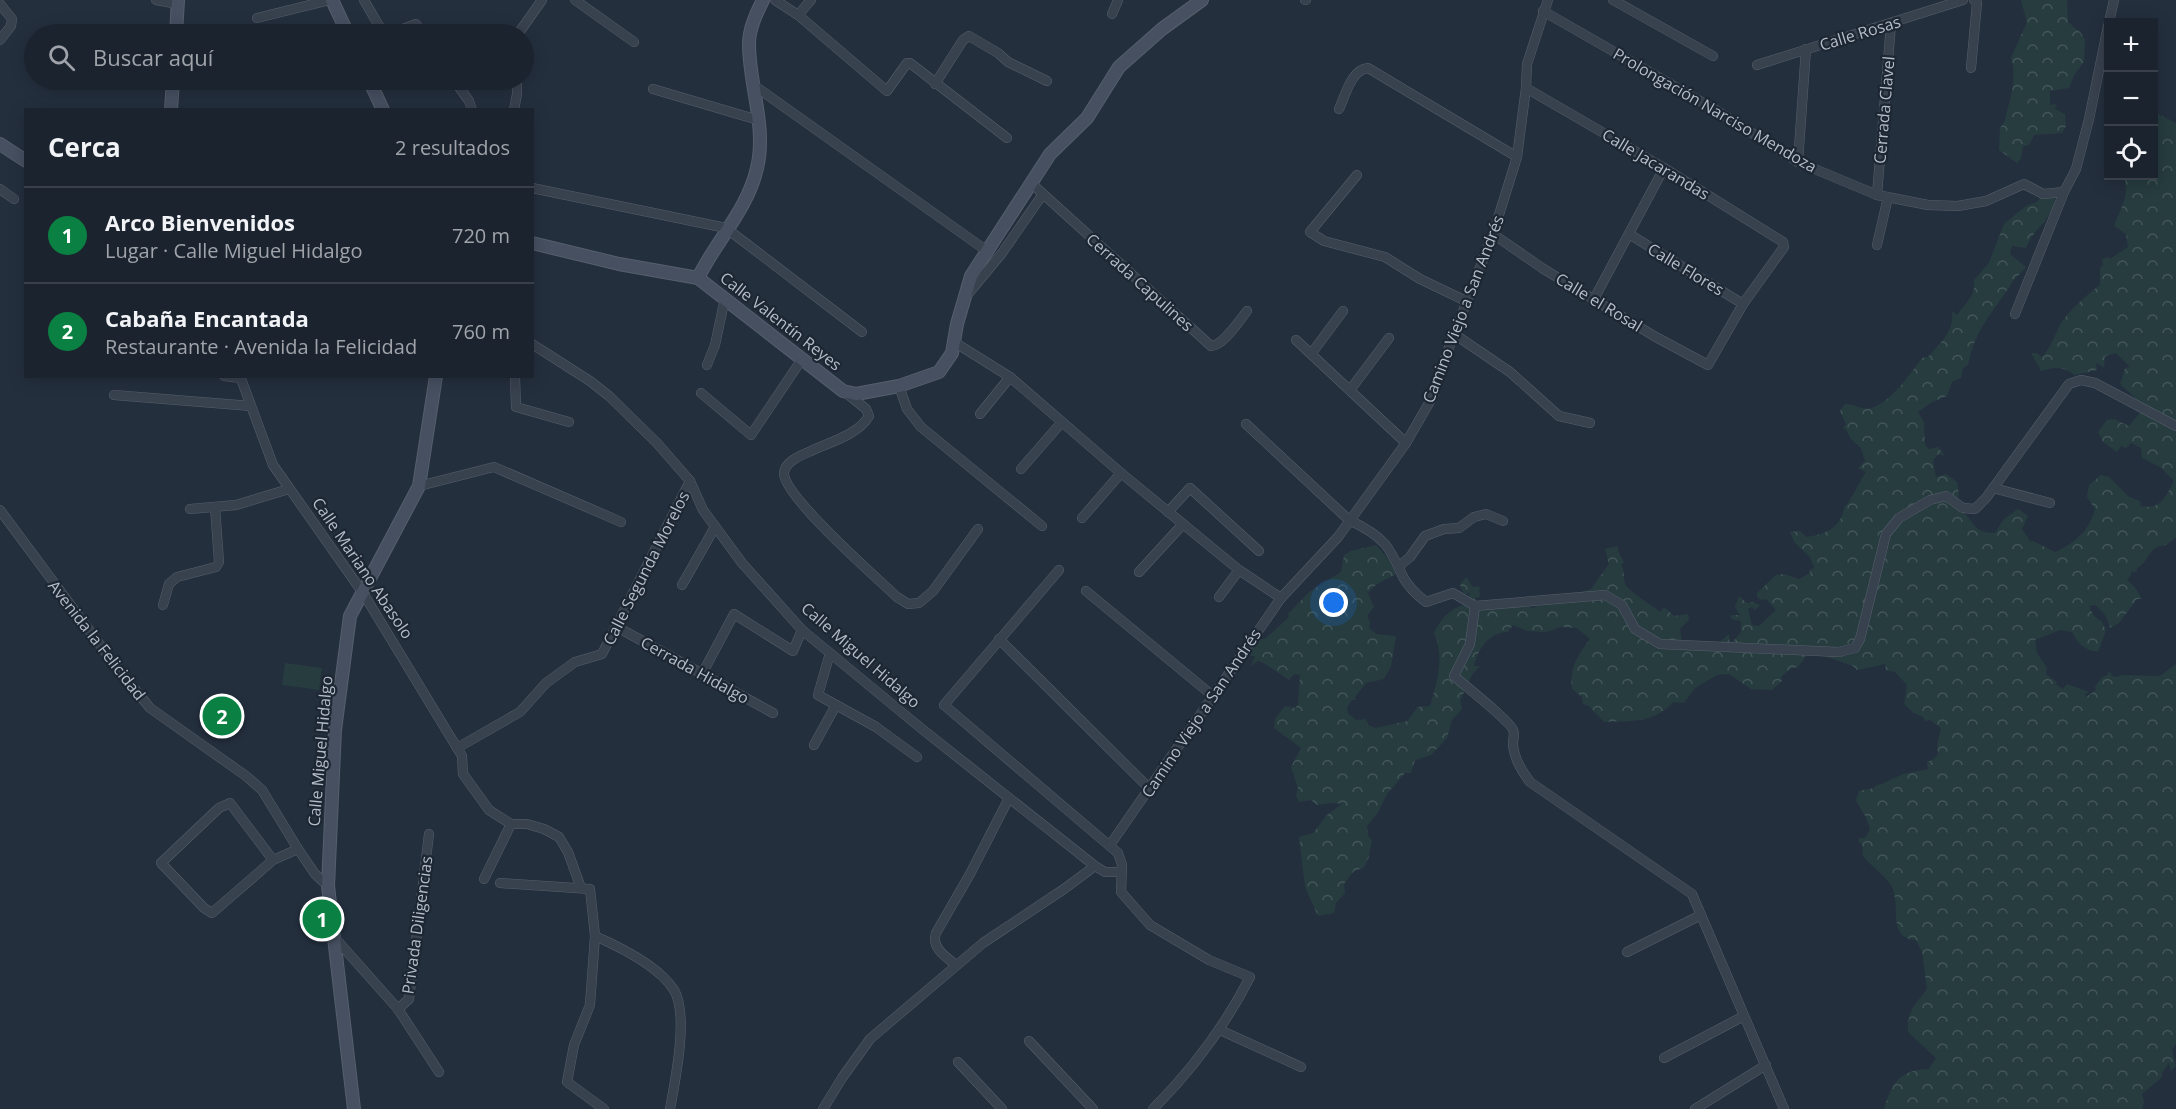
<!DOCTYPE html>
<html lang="es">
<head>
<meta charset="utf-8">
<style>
  body { margin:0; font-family:"Open Sans",sans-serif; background:#282f3a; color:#f1f3f6 }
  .controls { position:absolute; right:18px; top:18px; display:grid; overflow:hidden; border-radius:0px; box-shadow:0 3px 15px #0003 }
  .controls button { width:54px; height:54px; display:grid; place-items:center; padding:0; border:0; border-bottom:2px solid #39404a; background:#1b232e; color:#f1f3f6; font:30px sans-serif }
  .you { position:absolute; left:1334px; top:603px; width:21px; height:21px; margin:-15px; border:4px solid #fff; border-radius:50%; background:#1a73e8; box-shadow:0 0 0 9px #1a73e833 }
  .badge { display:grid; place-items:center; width:39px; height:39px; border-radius:50%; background:#0b8043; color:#fff; font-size:20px; font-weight:700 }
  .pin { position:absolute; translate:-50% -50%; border:3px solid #fff; box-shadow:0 2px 6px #0006 }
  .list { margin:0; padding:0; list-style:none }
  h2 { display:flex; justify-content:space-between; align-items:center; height:78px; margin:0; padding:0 24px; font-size:26px }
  h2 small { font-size:20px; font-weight:400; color:#a0a4aa }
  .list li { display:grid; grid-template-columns:39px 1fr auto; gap:18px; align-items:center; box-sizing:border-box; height:96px; padding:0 24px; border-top:2px solid #39404a }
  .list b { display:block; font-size:22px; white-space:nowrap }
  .list p { margin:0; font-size:20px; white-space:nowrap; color:#a0a4aa }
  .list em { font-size:20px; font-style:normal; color:#a0a4aa }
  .icon { flex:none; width:33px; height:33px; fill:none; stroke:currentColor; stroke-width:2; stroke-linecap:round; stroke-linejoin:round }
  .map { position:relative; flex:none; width:2176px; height:1109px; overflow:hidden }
  .search { position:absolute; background:#1b232e; box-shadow:0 3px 15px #0003; left:24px; top:24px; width:510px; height:66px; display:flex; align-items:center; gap:15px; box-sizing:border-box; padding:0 21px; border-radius:33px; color:#a0a4aa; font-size:22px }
  .panel { position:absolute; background:#1b232e; box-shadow:0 3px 15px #0003; left:24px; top:108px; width:510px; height:270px; border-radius:0px }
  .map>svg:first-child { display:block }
  .forest { fill:url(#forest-crowns) }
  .pitch { fill:#263c3f }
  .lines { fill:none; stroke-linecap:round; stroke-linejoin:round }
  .street-casing { stroke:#565f6c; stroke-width:10 }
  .secondary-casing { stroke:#565f6c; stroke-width:14 }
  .street { stroke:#38414e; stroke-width:9 }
  .secondary { stroke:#465061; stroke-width:12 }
  .labels { text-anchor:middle; stroke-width:4.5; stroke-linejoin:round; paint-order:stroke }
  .street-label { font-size:16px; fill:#b4bcc9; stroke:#1d2633 }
</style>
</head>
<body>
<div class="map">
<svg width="2176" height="1109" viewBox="0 0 2176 1109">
  <defs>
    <pattern id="forest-crowns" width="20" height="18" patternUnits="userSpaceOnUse" patternTransform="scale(1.5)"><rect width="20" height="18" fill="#263c3f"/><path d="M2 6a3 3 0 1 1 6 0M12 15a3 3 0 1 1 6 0" fill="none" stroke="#435659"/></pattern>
  </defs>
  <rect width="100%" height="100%" fill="#242f3e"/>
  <g class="forest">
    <path d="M2021,0H2067L2068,22L2081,33L2085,40L2084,62L2074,75L2069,88L2050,91V105L2056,104L2055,109L2065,114L2066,126L2062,133L2034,135L2029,145L2023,146L2021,158L2017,163L1999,150L2000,128L2004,123C2009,103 2018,78 2011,58L2027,22Z"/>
    <path d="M2154,112L2176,123V537C2165,549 2162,543 2154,549C2147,555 2146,564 2137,568V571L2131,572V575L2127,580L2134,586L2142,599H2137L2119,623L2110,628C2108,618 2103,611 2095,605L2089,606L2094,616L2102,622L2106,630L2098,652C2085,650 2078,644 2072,632L2060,630L2035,640L2037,653L2047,668L2046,674L2057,682L2056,684L2063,689L2067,684L2089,692L2085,694L2086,697L2096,690L2095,687L2101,678L2107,675L2110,671L2112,676L2117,677L2121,675L2160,676L2176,664V1044L2172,1050L2176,1066L2171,1071L2169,1063L2162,1073V1077L2142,1094L2144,1102L2142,1109H1884C1892,1083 1899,1070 1929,1069L1936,1058L1908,1032C1907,1010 1915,1005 1927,989L1922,952L1916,940C1887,938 1901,907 1892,887C1886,876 1871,866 1863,856L1862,844L1859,842V838H1865L1870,830C1868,817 1861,811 1856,800L1859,791L1874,788L1876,785L1882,784L1903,774L1928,769L1927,762L1934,759L1938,754L1937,745L1941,728L1930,720L1925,721L1923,717L1914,713L1904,704L1907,685L1895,672L1886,670L1885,664L1857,670L1853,666L1810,651L1798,667L1790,669L1781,677L1782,681L1772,690L1751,689L1729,674L1717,675L1695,688L1684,703L1673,702C1656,723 1630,721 1604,722L1589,706L1583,704L1582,697L1572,689C1569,668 1578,655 1590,639L1577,628L1561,627L1546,632L1528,631L1513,625L1508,632C1488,633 1478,649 1474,666H1480L1472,675L1460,701L1462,709L1452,720L1447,738L1431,755L1415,760L1411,773H1405L1387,794L1377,814L1367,826L1368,835L1372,841L1368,860L1363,868L1354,871L1344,884L1345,893L1336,903L1334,913L1318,916L1305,887L1299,837L1313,833L1327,815L1342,804L1332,803L1317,805L1311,800L1299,802L1296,796L1298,788L1291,767L1301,748L1274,728L1275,719L1285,706L1295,708L1298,705L1300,675L1294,674L1289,680C1285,677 1263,662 1258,661L1251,666L1255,656H1251L1243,649L1259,639H1265L1289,617L1288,614L1309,592L1341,572L1344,555L1351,551L1376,545L1400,572C1388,579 1376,582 1368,593L1374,607L1367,615L1370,623L1369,628L1376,634L1396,636L1391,666L1384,679L1366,683L1355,697L1356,700H1352L1347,707L1348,713L1356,720L1366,719L1368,725L1376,728L1407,721L1418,707L1430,706C1437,682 1445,657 1434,633C1441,618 1452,606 1470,604L1468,600L1470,593L1464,594L1460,585L1466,577L1473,587L1479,586L1480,597L1475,598L1476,604L1523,605L1533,608L1545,603L1591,589L1609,564L1605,549L1618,546V551L1624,562L1621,565C1625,571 1623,577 1625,584C1626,589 1654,607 1660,612L1664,607L1674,616L1688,614L1689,620L1680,629L1682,642L1690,648L1699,641V647L1717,644L1729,634L1730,645L1741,632V621L1731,619V615H1740L1735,607L1739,596L1747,603L1753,602L1760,605L1755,610L1752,607L1748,609L1752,625L1759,626L1776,610L1766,599L1761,600L1757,597V593L1776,575L1784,574L1799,579L1810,573L1809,570L1814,568L1810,557L1795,543L1790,532L1800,531L1806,537C1824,535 1841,528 1844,508C1853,497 1858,484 1866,472L1858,468L1865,461L1861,448L1851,439L1847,431L1843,428L1846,424L1840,411L1845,404C1854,403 1862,411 1872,408C1892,401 1910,374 1922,358L1928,357C1940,344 1955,330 1952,311L1957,315C1966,302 1976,296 1974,280L1989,263L2004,224L2026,206L2037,202L2040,198L2055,197C2054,219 2033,228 2026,248L2012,246L2010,254L2026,267C2022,273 2016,276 2013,281C1994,312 1975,328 1968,365L1963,368L1961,378L1952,382L1947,396L1932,402L1918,412L1924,422L1925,445L1929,449L1938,447L1945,456L1939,454L1933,460L1936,477L1946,474L1957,482L1959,495L1955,505C1973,515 1970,534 1995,533L2004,519L2018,509L2028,516L2022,529L2030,541H2033L2055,552C2074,544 2090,530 2095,509L2087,497L2089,485L2101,475L2109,477L2128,496L2141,502L2140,506C2161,510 2165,498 2174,481L2160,467L2142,458L2141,448L2131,443L2126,448L2121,446L2117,452L2103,442L2098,432L2107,420L2114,419L2129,426L2145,407L2120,384L2125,368L2130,367L2116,353L2105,356L2104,367L2096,363L2097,370L2075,375C2062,366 2056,366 2041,371L2031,353H2037L2042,357C2051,347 2054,337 2060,325C2067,312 2088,294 2100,285V268L2103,265L2102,259L2108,257L2110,259L2128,247L2126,234L2114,226C2121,206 2130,198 2124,176H2154Z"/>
  </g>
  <polygon class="pitch" points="285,663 322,668 319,690 282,685"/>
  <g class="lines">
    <defs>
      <g id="street">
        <polyline points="156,0 178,4"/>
        <polyline points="364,0 379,26 387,34"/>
        <polyline points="575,0 634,42"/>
        <polyline points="775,0 798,15 887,91 907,63 910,63 1007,138"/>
        <polyline points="1305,0 1306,0"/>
        <polyline points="1613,0 1713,56"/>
        <polyline points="0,4 12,19 11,26 0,40"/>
        <polyline points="1543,11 1714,109 1798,162 1877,195 1928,205 1958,206 1986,201 2024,184 2043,194 2064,192"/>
        <polyline points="1112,14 1118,0"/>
        <polyline points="798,15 811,0"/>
        <polyline points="257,18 330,0"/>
        <polyline points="2109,22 2114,0"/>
        <polyline points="390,34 416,24 423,34"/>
        <polyline points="518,34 542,0"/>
        <polyline points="1757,65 1963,0"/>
        <polyline points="1971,68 1977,3 1974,0"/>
        <polyline points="454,80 469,101 472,110"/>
        <polyline points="752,84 987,251"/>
        <polyline points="935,84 963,40 969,36 998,53 1008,62 1047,81"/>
        <polyline points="653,89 758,120"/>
        <path d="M1339,109C1346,94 1351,70 1368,68L1517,157"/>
        <polyline points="514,110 517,94 517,80"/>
        <polyline points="1798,162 1806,49"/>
        <polyline points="1357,175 1310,232 1324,241 1385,257 1420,279 1466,301"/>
        <path d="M1031,183L1211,346C1223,346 1239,321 1247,311"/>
        <polyline points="532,188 726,228 862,332"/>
        <polyline points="0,189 14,199"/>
        <polyline points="1877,195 1891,24"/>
        <polyline points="1493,234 1542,268 1654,336 1708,365 1743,304 1784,247 1783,242 1664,168 1526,88"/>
        <polyline points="1629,234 1743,304"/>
        <polyline points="1877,245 1888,197"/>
        <polyline points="968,294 1002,253 1043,194"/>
        <polyline points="1594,299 1664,168"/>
        <polyline points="2015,314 2064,192 2076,169 2089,119 2108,26"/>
        <polyline points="1454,334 1510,372 1559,416 1590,423"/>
        <polyline points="1296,340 1406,443"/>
        <polyline points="954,342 1010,377 1121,473 1239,570 1281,598"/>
        <polyline points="532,344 590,381 609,396 657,443 690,481 703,510 742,563 802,630 922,729 1095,866 1105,872 1121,872"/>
        <polyline points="1311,354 1343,311"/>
        <polyline points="707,365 715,345 725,298"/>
        <polyline points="224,376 240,378"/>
        <polyline points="240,376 273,465 363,593 462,756 463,774 489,810 511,824 527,824 544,829 559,837 568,852 581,888"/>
        <polyline points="515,376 516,407 569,422"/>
        <polyline points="899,386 907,409 921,427 1042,526"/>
        <polyline points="1350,390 1389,338"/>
        <path d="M845,392L866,409L869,416C858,435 830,442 811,451C802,455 785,461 784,473C783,496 877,578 897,597L908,604L919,603L933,591L978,529"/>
        <polyline points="701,393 751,435 802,359"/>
        <polyline points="114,395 251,406"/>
        <polyline points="980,414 1010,377"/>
        <path d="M1246,424L1349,520C1362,526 1375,533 1385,544C1393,554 1398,566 1403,577C1409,588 1417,595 1426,602L1453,593L1475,606L1470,644L1454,676C1464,685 1511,722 1513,730C1515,734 1513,739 1513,744C1514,759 1522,771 1530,782L1692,894L1784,1109"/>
        <polyline points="1021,469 1061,423"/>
        <polyline points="419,486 494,467 621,522"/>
        <polyline points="1993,488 2050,503"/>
        <polyline points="190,509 236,505 289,489"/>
        <polyline points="0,510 115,665 150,708 246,776 262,790 298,849 315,874 328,886"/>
        <polyline points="1168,512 1190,488 1259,551"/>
        <polyline points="1082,518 1121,473"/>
        <polyline points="1399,566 1410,557 1425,536 1444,529 1459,528 1474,517 1486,514 1503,521"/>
        <path d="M1059,570L944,705L1118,853L1122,865L1121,892L1150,925L1209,960L1250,977C1225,1026 1192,1070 1153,1109"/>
        <polyline points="1139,572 1183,524"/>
        <polyline points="682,585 715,527"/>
        <polyline points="1086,591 1213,696"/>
        <polyline points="1219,597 1239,570"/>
        <polyline points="163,605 169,584 177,577 216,567 219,562 215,507"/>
        <polyline points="1475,606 1605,595 1622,605 1635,629 1660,644 1838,652 1855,648 1860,639 1886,534 1899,518 1930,500 1946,496 1963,508 1975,509 1986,498 2069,384 2081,380 2095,383 2176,426"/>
        <polyline points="617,627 773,713"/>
        <polyline points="999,639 1149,788"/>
        <polyline points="830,653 818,695 876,727 917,757"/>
        <polyline points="702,674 734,614 793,651 802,630"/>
        <polyline points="814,745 836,705"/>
        <polyline points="457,748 520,712 546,683 575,662 602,654 690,481"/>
        <polyline points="1110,845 1281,598 1338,537 1406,443 1433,396 1448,350 1493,234 1517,157 1526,88 1527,64 1548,0"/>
        <polyline points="273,860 230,803 219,808 161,863 204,908 212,913 273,860 298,849"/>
        <polyline points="484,879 511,824"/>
        <path d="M500,883L590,889L595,936C620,947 659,966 674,990C689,1015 675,1081 670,1109"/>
        <polyline points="595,936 590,1005 574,1045 567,1082 604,1109"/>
        <polyline points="334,937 398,1009 439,1072"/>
        <polyline points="1627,952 1701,915"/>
        <path d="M956,965C945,956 931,948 936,933L970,874L1009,798"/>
        <polyline points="398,1009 409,999 429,834"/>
        <polyline points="1220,1030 1301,1067"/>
        <polyline points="1029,1041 1093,1109"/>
        <polyline points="1664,1058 1744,1016"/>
        <polyline points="958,1062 1002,1109"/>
        <polyline points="823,1109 842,1078 870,1039 983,943 1064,889 1095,866"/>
        <polyline points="1695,1109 1766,1065"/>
      </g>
      <g id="secondary">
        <polyline points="332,0 348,34"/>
        <polyline points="176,34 178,0"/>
        <polyline points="369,80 383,110"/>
        <polyline points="171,110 173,80"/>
        <polyline points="0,144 26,161"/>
        <polyline points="532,243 619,264 698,278 843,391 856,394 899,386 939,372 952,353 957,324 971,276 1050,154 1087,118 1119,67 1162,29 1202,0"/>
        <path d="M698,278C716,241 748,209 757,168C767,127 749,85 749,44C749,29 756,14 763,0"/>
        <polyline points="354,1109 328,886 335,730 350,616 419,486 436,376"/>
      </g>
    </defs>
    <use href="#street" class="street-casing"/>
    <use href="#secondary" class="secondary-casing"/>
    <use href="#street" class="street"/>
    <use href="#secondary" class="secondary"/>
  </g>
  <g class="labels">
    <g class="street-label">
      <text transform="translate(1860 33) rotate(-17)" y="6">Calle Rosas</text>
      <text transform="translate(1715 110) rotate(30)" y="6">Prolongación Narciso Mendoza</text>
      <text transform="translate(1884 110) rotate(-85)" y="6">Cerrada Clavel</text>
      <text transform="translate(1656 164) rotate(31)" y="6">Calle Jacarandas</text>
      <text transform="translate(1686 269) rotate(31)" y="6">Calle Flores</text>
      <text transform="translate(1140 282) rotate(42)" y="6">Cerrada Capulines</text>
      <text transform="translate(1599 302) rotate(31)" y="6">Calle el Rosal</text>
      <text transform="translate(1463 309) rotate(-69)" y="6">Camino Viejo a San Andrés</text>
      <text transform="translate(781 321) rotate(38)" y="6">Calle Valentín Reyes</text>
      <text transform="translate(363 568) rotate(56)" y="6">Calle Mariano Abasolo</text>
      <text transform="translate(646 568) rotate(-63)" y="6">Calle Segunda Morelos</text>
      <text transform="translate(97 640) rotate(52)" y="6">Avenida la Felicidad</text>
      <text transform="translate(861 655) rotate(41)" y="6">Calle Miguel Hidalgo</text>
      <text transform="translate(695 670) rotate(29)" y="6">Cerrada Hidalgo</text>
      <text transform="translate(1201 713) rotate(-56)" y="6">Camino Viejo a San Andrés</text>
      <text transform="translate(320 751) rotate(-85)" y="6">Calle Miguel Hidalgo</text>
      <text transform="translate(417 925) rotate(-82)" y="6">Privada Diligencias</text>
    </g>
  </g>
</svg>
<div class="controls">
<button>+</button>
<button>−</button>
<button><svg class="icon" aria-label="locate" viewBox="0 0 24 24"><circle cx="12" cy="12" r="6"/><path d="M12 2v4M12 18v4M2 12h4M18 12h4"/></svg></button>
</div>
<div class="you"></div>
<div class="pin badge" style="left:322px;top:919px">1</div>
<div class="pin badge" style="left:222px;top:716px">2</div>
<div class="search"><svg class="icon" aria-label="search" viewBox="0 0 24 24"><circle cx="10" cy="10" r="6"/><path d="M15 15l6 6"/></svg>Buscar aquí</div>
<section class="panel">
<h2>Cerca<small>2 resultados</small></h2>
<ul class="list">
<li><span class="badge">1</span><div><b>Arco Bienvenidos</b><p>Lugar · Calle Miguel Hidalgo</p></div><em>720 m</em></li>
<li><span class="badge">2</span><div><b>Cabaña Encantada</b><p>Restaurante · Avenida la Felicidad</p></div><em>760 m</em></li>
</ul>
</section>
</div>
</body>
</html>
